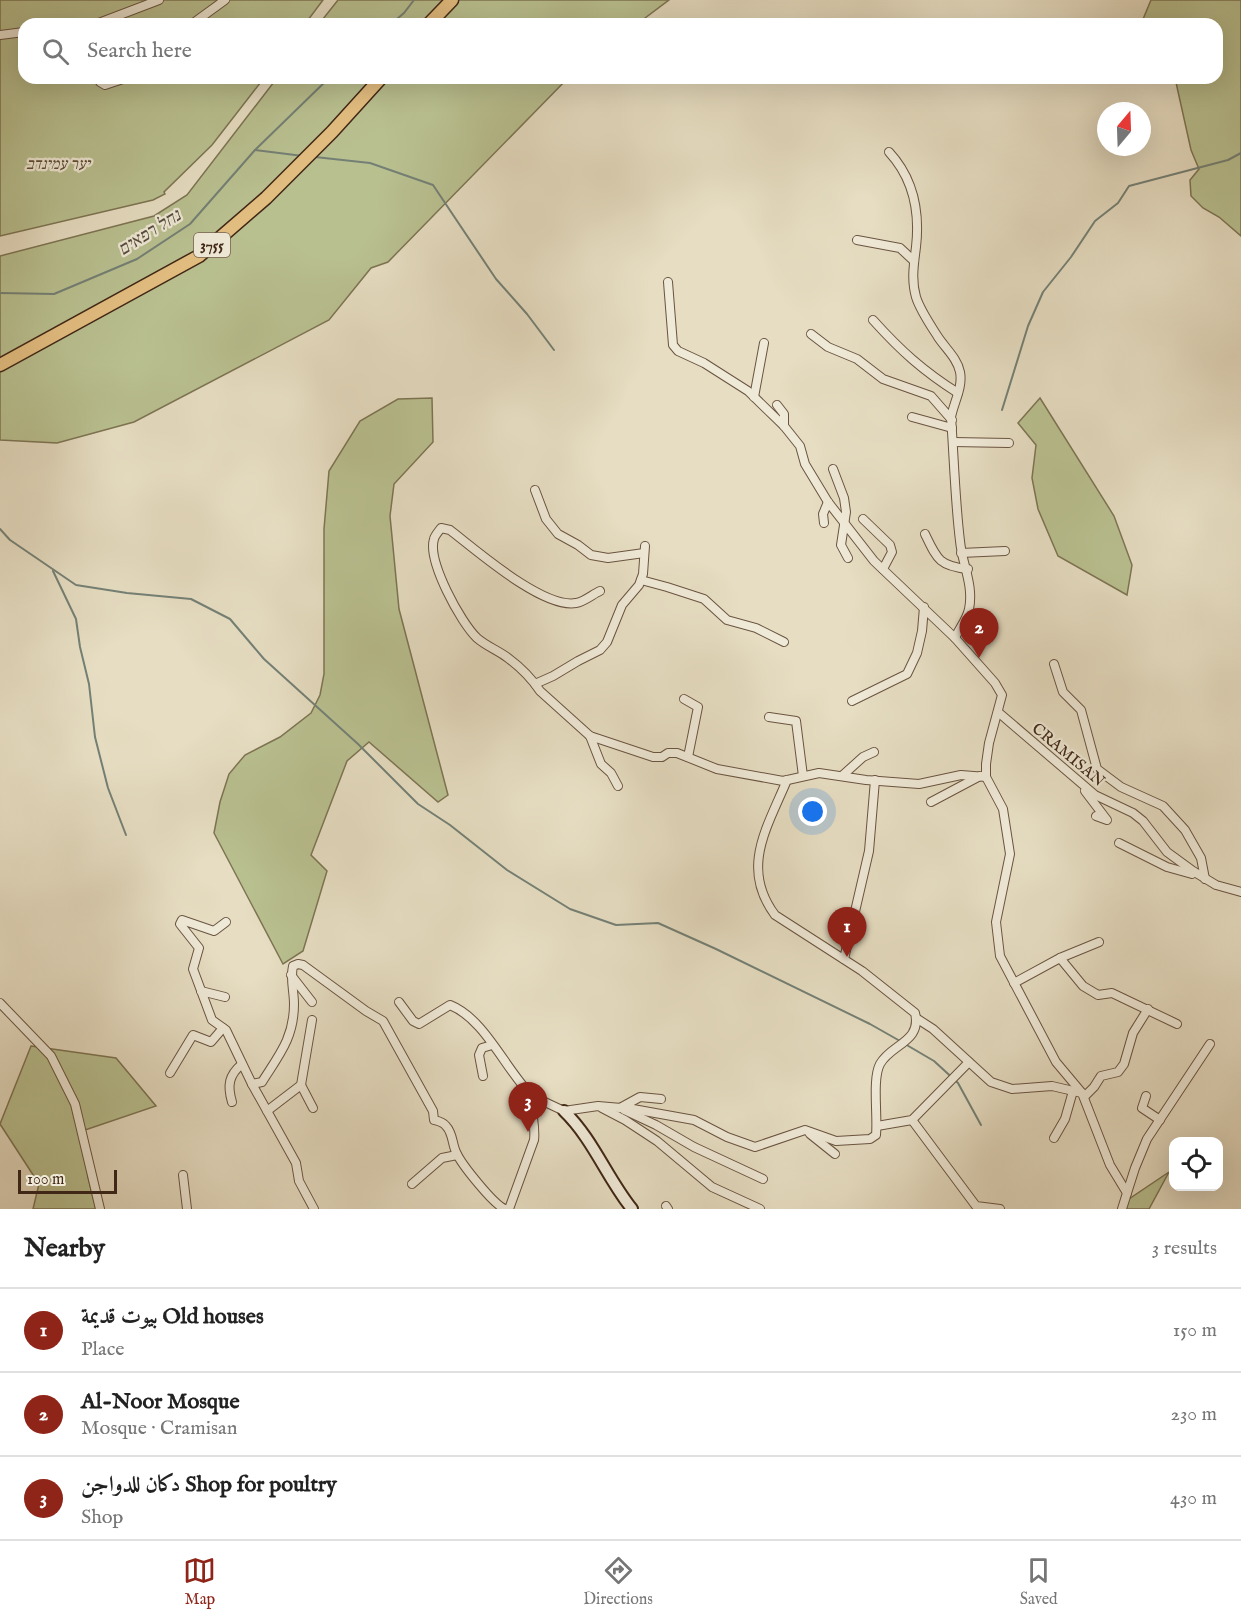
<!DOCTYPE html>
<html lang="en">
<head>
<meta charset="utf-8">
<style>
  body { margin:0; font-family:"IM FELL English",Amiri,"Frank Ruhl Libre",serif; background:#f6f6f6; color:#222 }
  .controls { position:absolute; right:18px; bottom:18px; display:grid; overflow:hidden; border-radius:12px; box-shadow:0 6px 24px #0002 }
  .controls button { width:54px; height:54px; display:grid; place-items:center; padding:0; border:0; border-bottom:2px solid #e0e0e0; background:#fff; color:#222; font:30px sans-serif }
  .compass { position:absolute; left:1097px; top:102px; width:54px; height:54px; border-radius:50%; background:#fff; box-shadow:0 6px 24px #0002; rotate:19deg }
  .scale { position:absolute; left:18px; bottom:15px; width:99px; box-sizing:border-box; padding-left:6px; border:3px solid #412716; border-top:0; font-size:16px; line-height:21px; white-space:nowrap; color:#412716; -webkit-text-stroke:4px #efe9d7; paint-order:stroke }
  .you { position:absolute; left:813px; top:812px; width:21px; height:21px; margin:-15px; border:4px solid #fff; border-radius:50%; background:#1a73e8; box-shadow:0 0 0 9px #1a73e833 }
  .badge { display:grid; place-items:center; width:39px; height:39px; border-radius:50%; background:#8f2418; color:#fff; font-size:20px; font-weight:700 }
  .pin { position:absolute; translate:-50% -50px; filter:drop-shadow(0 2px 3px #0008) }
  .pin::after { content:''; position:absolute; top:32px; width:21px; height:18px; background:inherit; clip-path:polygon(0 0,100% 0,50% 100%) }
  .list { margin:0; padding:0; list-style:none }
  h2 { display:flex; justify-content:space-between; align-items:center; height:78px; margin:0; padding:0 24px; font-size:26px }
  h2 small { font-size:20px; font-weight:400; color:#767676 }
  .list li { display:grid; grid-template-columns:39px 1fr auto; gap:18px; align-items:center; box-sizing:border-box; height:84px; padding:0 24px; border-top:2px solid #e0e0e0 }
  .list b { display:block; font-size:22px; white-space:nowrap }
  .list p { margin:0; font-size:20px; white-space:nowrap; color:#767676 }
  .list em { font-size:20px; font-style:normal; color:#767676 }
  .icon { flex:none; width:33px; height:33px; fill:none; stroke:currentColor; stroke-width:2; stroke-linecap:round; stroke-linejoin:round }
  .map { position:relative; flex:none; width:1241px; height:1209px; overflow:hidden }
  .search { position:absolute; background:#fff; box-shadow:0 6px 24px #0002; left:18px; right:18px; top:18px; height:66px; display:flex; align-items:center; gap:15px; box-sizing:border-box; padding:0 21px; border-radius:18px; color:#767676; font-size:22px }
  .sheet { height:330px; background:#fff }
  nav { display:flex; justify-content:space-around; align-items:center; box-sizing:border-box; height:84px; border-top:2px solid #e0e0e0; background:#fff; font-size:16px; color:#767676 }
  nav a { display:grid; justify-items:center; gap:3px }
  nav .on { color:#8f2418 }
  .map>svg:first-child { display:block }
  .green { fill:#b9c090; stroke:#7d7453; stroke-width:1.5 }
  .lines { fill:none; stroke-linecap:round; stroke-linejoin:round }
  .stream { stroke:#748075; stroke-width:2 }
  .street-casing { stroke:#6a5441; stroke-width:10 }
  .secondary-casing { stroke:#412716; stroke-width:14 }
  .primary-casing { stroke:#412716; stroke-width:15 }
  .street { stroke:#efe9d7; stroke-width:8 }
  .secondary { stroke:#efe9d7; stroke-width:10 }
  .primary { stroke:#e3be81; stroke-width:12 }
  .labels { text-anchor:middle; stroke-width:4.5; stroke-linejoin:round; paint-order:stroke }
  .shield { fill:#efe9d7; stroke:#756150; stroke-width:1.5 }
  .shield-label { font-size:15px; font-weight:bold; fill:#412716 }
  .park-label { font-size:16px; font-style:italic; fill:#5f4d34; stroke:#efe9d7 }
  .street-label { font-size:16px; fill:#412716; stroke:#efe9d7 }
  .water-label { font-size:18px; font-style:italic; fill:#564c3e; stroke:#efe9d7 }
</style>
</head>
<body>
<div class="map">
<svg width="1241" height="1209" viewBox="0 0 1241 1209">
  <rect width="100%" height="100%" fill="#e6ddc2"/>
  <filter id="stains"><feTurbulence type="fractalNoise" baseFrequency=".00333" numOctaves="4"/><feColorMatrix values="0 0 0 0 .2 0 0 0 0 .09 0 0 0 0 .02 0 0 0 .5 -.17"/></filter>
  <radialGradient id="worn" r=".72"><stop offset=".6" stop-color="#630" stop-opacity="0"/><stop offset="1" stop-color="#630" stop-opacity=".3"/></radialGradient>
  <g class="green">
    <polygon points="0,0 323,0 305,24 24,24 24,78 264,78 212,145 164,192 165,194 153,200 0,236"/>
    <polygon points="338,0 669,0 637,24 319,24"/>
    <polygon points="1151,0 1241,0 1241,236 1219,217 1203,208 1191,196 1190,180 1199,169 1191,150 1175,78 1217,78 1217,24 1141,24"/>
    <polygon points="277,78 568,78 388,262 371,268 329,320 134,422 57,443 0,440 0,256 154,216 187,195"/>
    <polygon points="432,398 433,442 394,484 390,516 399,609 448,795 438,802 369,742 347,761 311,855 327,871 303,951 283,964 214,833 220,802 229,774 245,755 280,737 311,713 320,695 324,674 324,529 329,471 360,421 398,399"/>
    <polygon points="1040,398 1114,516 1132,565 1127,595 1058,556 1038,509 1032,478 1036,445 1018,423"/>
    <polygon points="31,1046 116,1058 156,1106 82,1131 88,1177 96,1209 33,1209 39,1184 0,1124"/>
    <polygon points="1169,1172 1149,1209 1125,1209 1129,1199"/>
  </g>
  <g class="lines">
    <g class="stream">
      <polyline points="391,24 404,13 414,0"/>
      <polyline points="255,150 303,156"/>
      <polyline points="315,157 370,163 433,185 496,279 527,314 554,350"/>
      <polyline points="0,293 54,294 137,259 190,224 255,150 329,78"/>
      <polyline points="1002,410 1028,326 1043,292 1071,257 1095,221 1118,203 1129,186 1228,160 1241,153"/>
      <polyline points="0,529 10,540 76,585 127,593 191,599 230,619 264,659 358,744 418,804 450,825 507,870 570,909 616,925 658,923 716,949 870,1024 900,1041"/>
      <polyline points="53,571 76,619 80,647 89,684 95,737 108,788 126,835"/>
      <polyline points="905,1044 934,1061 958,1083 981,1125"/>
    </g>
    <defs>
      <g id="street">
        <polyline points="96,24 159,0"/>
        <polyline points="192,24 225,0"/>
        <polyline points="0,35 24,32"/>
        <polyline points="98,78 100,82 105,85 126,78"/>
        <path d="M889,152C913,178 920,212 916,247C914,263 911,280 916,297C920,310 931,326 938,337C946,349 957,358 960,372C963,387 954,402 951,417C954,458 955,500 960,541C962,564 974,585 969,609C967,619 959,629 955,638L995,683L1002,695L989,743L986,764V777L1003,809L1010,854L996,922L1000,956L1056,1062L1082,1093L1110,1165L1127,1193L1122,1209"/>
        <polyline points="857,240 900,248 914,261"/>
        <polyline points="668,282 673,345 678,351 704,363 748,391 784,426 800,446 805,464 828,502 874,561 955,638"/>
        <path d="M873,320C900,350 923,371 958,393"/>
        <polyline points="811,334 828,347 857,359 883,379 931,396 952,420"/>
        <polyline points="754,397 764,343"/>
        <polyline points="777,405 784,414 784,426"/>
        <polyline points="912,417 952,428"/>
        <polyline points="953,442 1009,443"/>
        <polyline points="833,469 844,498 846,512 841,545 848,558"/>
        <polyline points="535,490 546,519 558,534 578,545 591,555 608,558 644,553"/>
        <polyline points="863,519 890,545 892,552 883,569"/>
        <polyline points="824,523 823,514 828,502"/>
        <path d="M925,534C937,559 939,566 968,569"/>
        <polyline points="961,553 1005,551"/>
        <polyline points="641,580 667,587 704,599 727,620 756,628 784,642"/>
        <path d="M600,591C593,594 584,602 576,603C543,609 476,550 450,530L441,528C439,531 435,535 434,539C427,561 461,623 477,638C486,646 499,651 508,658C520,667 532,679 540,691L590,736L653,757H662L668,753H677L717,769L783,781L819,773L866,780L919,784L961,775L986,777"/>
        <polyline points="1054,664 1063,692 1081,710 1097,769 1121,787 1163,806 1185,830 1201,858 1205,879"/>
        <polyline points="535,684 553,676 578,661 600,650 607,642 622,605 639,585 643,574 645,546"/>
        <polyline points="684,699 698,707 688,757"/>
        <polyline points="852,701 907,674 917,653 922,631 924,607"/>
        <polyline points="998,712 1095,795 1133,813 1143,821 1167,852 1193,871 1216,885 1241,892"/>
        <polyline points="769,717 796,721 803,776"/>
        <polyline points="590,736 601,764 611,773 618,786"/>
        <polyline points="843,775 863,757 874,752"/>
        <polyline points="1085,791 1107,820 1096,816"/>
        <polyline points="931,802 980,776"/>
        <polyline points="1119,843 1167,867 1192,874"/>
        <polyline points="226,922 214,931 182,920 180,924 199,948 193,969 212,1020 226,1030 252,1084 296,1163 299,1181 314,1209"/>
        <polyline points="1060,958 1083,986 1098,995 1112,993 1177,1024"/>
        <polyline points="844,959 869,851 875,780"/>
        <polyline points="291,975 312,1002"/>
        <polyline points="1014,983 1060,958 1099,942"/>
        <polyline points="201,991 225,997"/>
        <path d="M399,1002L413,1021L419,1024L450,1005C485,1019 505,1069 532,1096"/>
        <polyline points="0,1003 51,1056 75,1104 100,1209"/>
        <polyline points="916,1018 933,1029 991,1082 1012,1089 1052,1086 1082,1093"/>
        <polyline points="170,1073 193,1035 211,1042 223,1028"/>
        <polyline points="483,1076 479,1055 482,1048 492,1045"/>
        <path d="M252,1084L262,1082C279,1055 294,1038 294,1004C294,991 290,979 293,966L298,964L303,965L366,1011L383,1021L433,1111L434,1120C438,1121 443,1122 446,1126C453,1133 452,1144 456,1152C461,1164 494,1205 505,1209"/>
        <polyline points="301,1085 313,1108"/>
        <polyline points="1146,1096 1142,1108 1160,1120"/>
        <polyline points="1084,1097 1094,1087 1101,1076 1118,1072 1124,1064 1133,1033 1148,1009"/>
        <path d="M232,1102C227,1085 229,1075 242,1064"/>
        <polyline points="602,1108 625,1120 657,1141 712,1187 760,1209"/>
        <polyline points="620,1108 640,1097 661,1099"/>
        <polyline points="624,1110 656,1125 694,1147 763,1179"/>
        <polyline points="267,1111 301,1085 312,1020"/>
        <polyline points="912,1120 976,1206 1000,1209"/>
        <polyline points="877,1126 912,1120 969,1062"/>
        <polyline points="810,1134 835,1154"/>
        <polyline points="1054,1138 1065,1119 1073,1091"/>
        <polyline points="183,1175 187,1209"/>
        <polyline points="412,1184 442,1158 457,1155"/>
        <polyline points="1127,1193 1135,1168 1147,1139 1210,1044"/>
        <polyline points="666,1206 668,1209"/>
        <path d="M509,1209L534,1140C536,1125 530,1111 532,1096L564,1111L598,1106L633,1109L694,1120L727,1137L755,1147L805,1130L836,1141L870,1139L876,1135C878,1116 872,1079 880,1064C891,1044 922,1042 915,1013L862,971L775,915C740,868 767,828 787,780"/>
      </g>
      <path id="secondary" d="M564,1111C593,1139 607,1178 632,1209"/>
      <g id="primary">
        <polyline points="429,24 452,0"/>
        <polyline points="0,365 199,256 266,198 332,132 381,78"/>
      </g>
    </defs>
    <use href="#street" class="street-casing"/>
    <use href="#secondary" class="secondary-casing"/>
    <use href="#primary" class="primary-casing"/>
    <use href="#street" class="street"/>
    <use href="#secondary" class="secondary"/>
    <use href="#primary" class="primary"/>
  </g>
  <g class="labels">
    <rect class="shield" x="194" y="233" width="36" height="24" rx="4.5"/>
    <g class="shield-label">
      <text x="212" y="250">3755</text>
    </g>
    <g class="park-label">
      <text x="58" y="169">יער עמינדב</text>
    </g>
    <g class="street-label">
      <text transform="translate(1069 754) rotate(40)" y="6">CRAMISAN</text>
    </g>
    <g class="water-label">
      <text transform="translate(149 232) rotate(-32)" y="6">נחל רפאים</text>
    </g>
  </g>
  <rect width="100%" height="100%" filter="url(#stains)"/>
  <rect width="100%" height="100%" fill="url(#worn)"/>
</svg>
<div class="controls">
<button><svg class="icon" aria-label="locate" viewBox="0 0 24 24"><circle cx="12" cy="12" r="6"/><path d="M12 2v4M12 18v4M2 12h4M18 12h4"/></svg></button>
</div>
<svg class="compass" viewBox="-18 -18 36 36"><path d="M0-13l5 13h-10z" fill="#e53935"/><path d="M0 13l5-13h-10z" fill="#767676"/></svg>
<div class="scale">100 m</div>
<div class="you"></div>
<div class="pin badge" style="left:847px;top:957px">1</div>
<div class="pin badge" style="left:979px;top:658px">2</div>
<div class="pin badge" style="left:528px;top:1132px">3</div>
<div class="search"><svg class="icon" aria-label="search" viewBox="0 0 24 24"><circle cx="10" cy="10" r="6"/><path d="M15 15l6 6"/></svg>Search here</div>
</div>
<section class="sheet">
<h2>Nearby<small>3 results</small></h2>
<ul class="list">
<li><span class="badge">1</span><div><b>بيوت قديمة Old houses</b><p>Place</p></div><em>150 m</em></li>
<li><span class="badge">2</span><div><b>Al-Noor Mosque</b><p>Mosque · Cramisan</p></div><em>230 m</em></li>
<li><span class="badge">3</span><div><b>دكان للدواجن Shop for poultry</b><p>Shop</p></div><em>430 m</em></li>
</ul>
</section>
<nav>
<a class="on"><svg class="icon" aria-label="map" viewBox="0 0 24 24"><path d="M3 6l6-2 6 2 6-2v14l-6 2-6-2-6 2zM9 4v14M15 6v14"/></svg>Map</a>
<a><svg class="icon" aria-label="directions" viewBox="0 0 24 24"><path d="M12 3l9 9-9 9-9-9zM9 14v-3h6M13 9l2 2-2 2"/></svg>Directions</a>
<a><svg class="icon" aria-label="saved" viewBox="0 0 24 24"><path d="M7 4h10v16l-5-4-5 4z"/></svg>Saved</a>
</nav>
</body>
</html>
